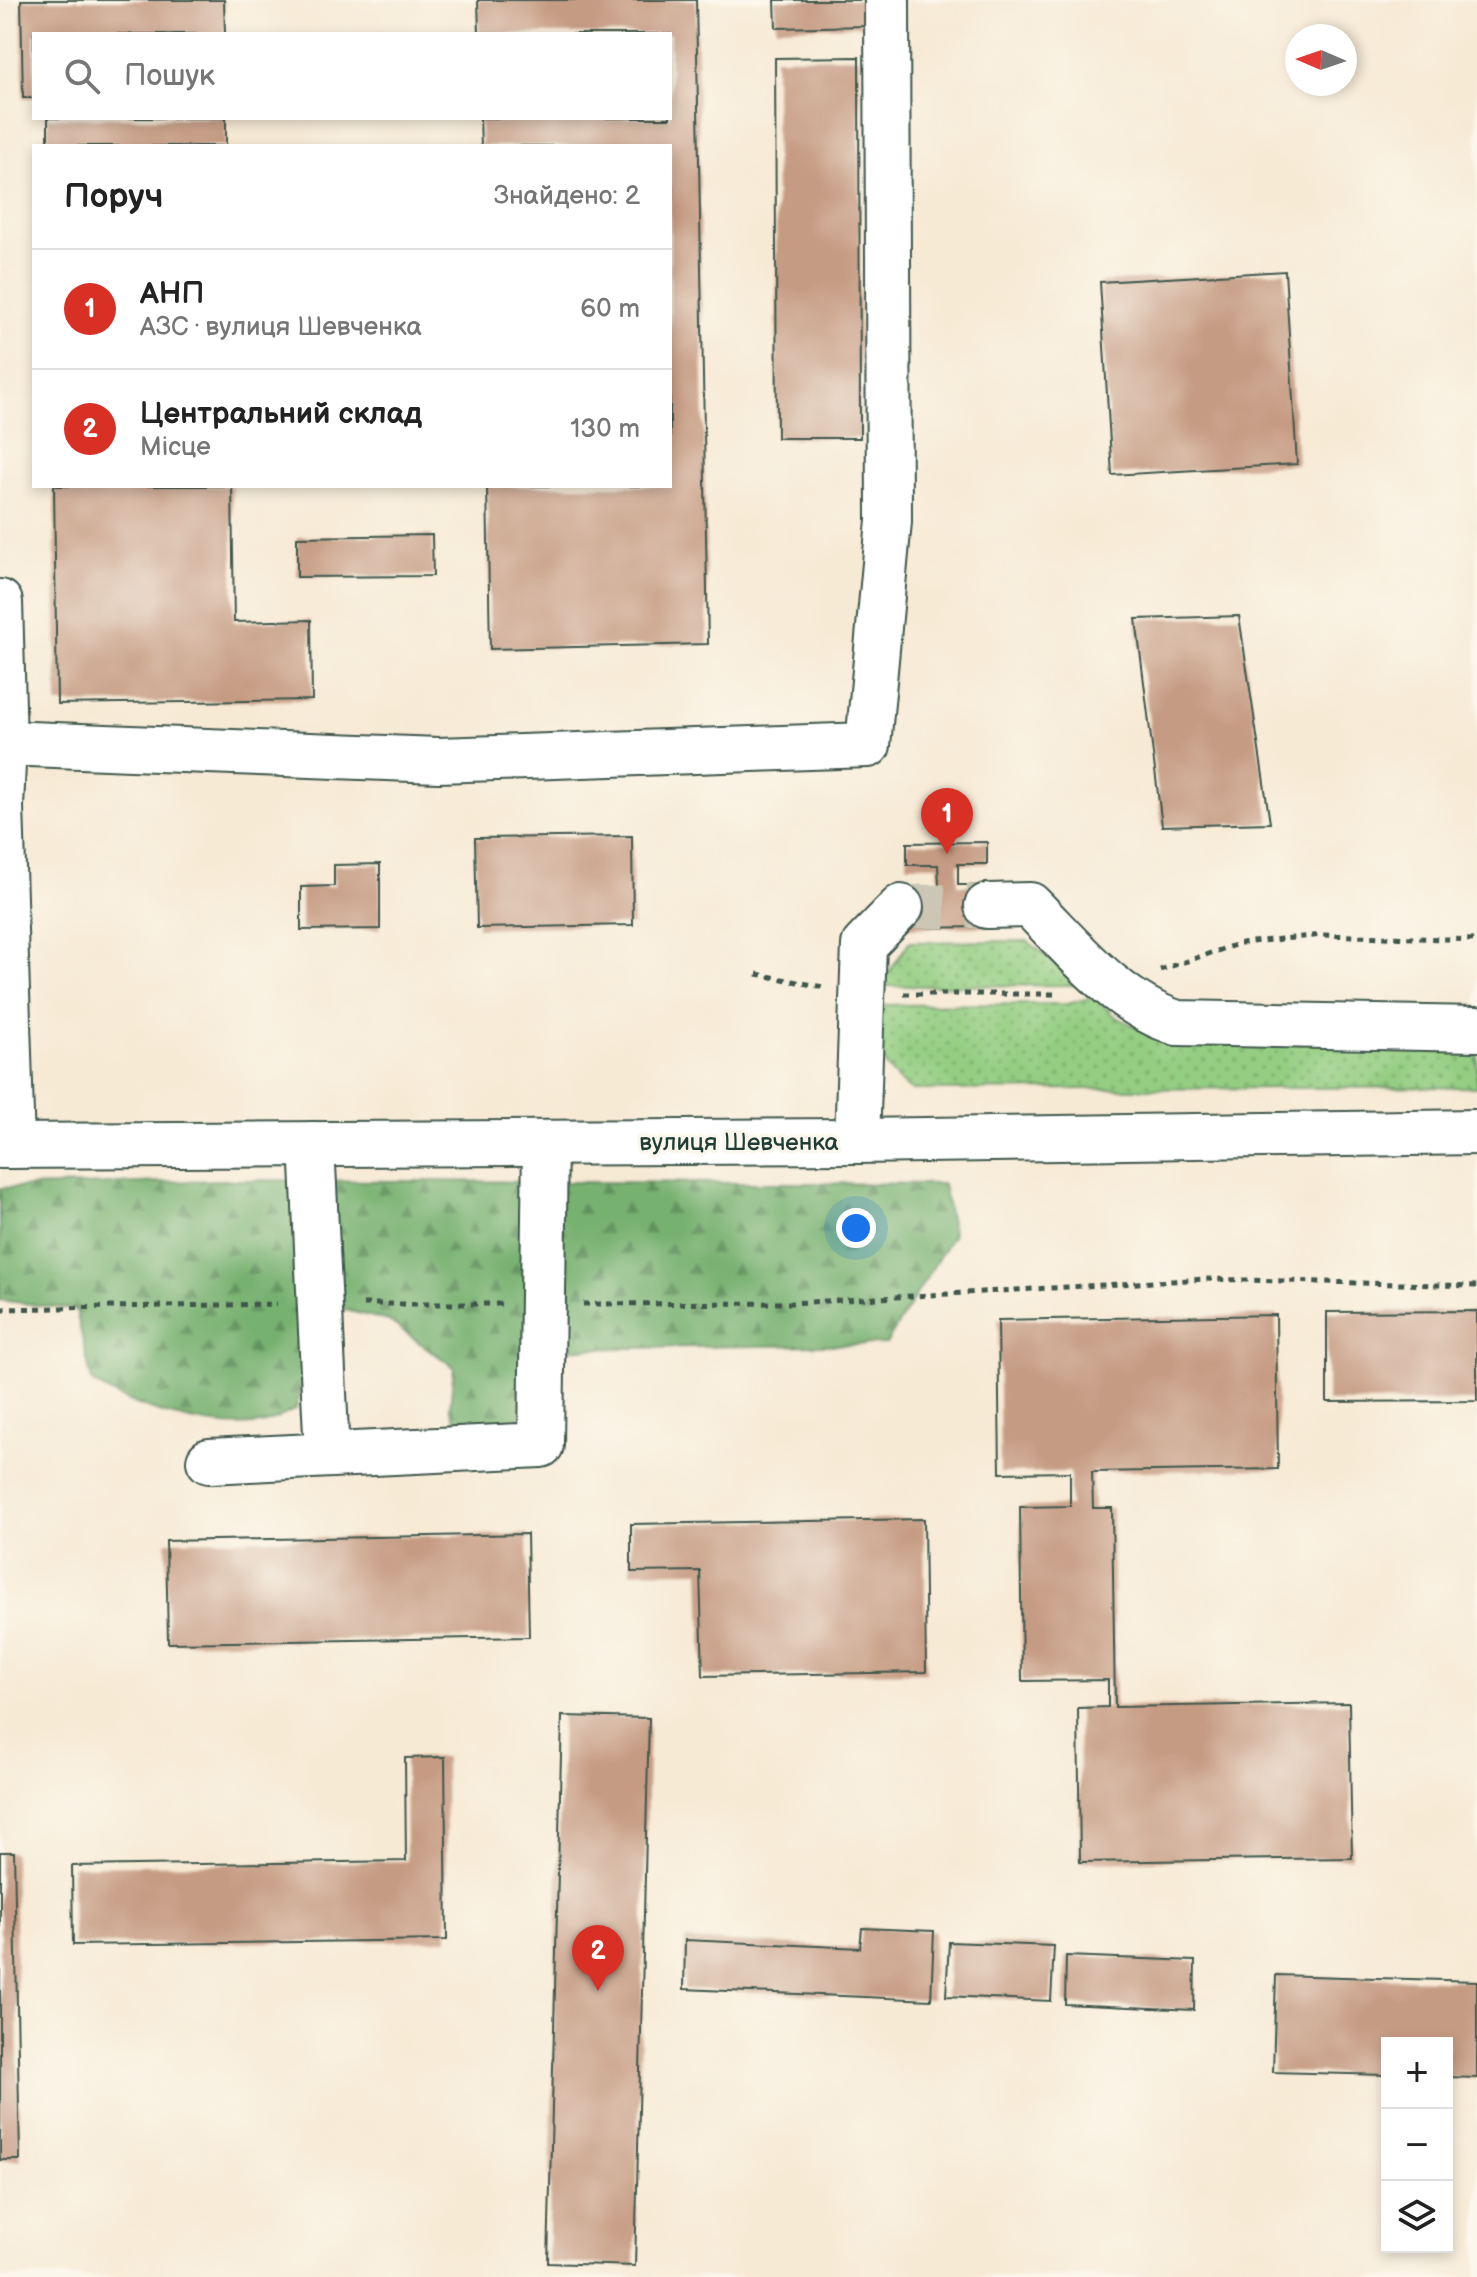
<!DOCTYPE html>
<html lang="uk">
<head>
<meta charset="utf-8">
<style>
  body { margin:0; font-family:"Balsamiq Sans",sans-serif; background:#f6f6f6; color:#222 }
  .controls { position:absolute; right:24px; bottom:24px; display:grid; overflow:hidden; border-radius:0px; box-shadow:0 4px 12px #0003 }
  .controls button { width:72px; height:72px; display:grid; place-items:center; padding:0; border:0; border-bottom:2px solid #e0e0e0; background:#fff; color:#222; font:40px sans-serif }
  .compass { position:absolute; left:1285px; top:24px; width:72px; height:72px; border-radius:50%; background:#fff; box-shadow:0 4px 12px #0003; rotate:272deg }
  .you { position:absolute; left:856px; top:1228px; width:28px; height:28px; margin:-20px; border:6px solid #fff; border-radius:50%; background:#1a73e8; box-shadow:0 0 0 12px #1a73e833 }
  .badge { display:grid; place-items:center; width:52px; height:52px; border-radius:50%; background:#d93025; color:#fff; font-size:26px; font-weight:700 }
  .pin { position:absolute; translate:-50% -66px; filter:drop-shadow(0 2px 4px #0008) }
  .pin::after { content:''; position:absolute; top:42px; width:28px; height:24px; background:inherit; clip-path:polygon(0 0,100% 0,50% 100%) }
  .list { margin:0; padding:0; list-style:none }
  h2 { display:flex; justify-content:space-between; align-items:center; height:104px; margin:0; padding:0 32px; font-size:34px }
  h2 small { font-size:26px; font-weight:400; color:#767676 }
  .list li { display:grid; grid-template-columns:52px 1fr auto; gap:24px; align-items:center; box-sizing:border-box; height:120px; padding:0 32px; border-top:2px solid #e0e0e0 }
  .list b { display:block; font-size:30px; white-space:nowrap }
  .list p { margin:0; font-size:26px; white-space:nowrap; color:#767676 }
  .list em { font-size:26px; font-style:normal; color:#767676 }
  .icon { flex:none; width:44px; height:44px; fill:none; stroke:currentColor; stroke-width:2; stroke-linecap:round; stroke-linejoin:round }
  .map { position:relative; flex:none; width:1477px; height:2277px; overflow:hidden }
  .search { position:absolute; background:#fff; box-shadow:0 4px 12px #0003; left:32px; top:32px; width:640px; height:88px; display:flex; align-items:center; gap:20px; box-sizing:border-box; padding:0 28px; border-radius:0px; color:#767676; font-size:30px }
  .panel { position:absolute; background:#fff; box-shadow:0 4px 12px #0003; left:32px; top:144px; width:640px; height:344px; border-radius:0px }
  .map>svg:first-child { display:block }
  .grass { fill:url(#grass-dots); stroke:#5a865b; stroke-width:2 }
  .forest { fill:url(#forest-firs); stroke:#4b7752; stroke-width:2 }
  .building { fill:#c69b83 }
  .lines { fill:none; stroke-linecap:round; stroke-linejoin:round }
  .minor-tunnel { stroke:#ccc7b5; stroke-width:44; stroke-dasharray:44 22; stroke-linecap:butt }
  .minor-casing { stroke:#3f574c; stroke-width:48 }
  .major-casing { stroke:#3f574c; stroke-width:48 }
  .path { stroke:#3f574c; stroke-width:5; stroke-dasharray:6 6; stroke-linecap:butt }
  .minor { stroke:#fff; stroke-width:44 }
  .major { stroke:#fff; stroke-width:44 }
  .labels { text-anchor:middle; stroke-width:7; stroke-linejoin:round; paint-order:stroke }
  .street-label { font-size:24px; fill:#1f3d34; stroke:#fbf7ec }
</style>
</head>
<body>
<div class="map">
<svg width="1477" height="2277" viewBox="0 0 1477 2277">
  <defs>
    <pattern id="grass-dots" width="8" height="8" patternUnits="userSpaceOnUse" patternTransform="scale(2)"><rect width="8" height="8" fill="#94ce82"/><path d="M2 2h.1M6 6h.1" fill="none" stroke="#78a86b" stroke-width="1.8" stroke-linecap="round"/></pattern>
    <pattern id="forest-firs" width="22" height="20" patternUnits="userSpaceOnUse" patternTransform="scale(2)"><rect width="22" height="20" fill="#77b170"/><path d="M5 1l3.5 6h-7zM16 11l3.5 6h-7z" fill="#61915d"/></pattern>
  </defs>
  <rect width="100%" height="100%" fill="#fbf7ec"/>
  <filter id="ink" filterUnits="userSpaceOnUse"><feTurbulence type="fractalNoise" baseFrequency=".0125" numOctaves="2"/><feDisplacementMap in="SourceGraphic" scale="16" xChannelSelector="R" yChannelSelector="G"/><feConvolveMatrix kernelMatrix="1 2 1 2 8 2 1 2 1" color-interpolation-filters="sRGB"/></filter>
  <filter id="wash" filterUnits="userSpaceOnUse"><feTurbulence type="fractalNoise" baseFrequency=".006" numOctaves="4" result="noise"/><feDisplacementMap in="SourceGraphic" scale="32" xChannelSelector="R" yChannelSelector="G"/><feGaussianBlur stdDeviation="1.8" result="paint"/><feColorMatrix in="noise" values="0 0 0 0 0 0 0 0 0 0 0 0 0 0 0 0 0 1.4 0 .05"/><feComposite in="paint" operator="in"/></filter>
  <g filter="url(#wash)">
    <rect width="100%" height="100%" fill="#f7ead5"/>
    <g class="grass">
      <polygon points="1028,941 1079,985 880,986 909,942"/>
      <path d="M1094,997L1116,1017L1151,1035L1477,1042V1087L911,1090C874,1063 879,1048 876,1005L1067,1004Z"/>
    </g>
    <path class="forest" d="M223,1180L943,1184L953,1234L886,1344L571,1349L513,1429L465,1449L450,1407L454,1367L389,1321L322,1304L296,1409C285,1414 272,1422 261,1424C212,1432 133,1409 92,1382L76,1310L0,1300V1188Z"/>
    <g id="blocks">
      <g class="building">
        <polygon points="21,0 224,0 225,34 34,34 34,98 23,98"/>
        <polygon points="478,0 696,0 708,644 490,649 487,486 670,486 670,146 481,146 480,118 670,118 670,34 479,34"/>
        <polygon points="775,0 867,0 867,26 776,28"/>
        <polygon points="859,57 860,438 777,438 775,58"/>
        <rect x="48" y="118" width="178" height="28"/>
        <polygon points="1285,271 1297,464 1112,475 1100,282"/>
        <polygon points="54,486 232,486 234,622 311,620 312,700 57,704"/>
        <polygon points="432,535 433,576 297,577 297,537"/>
        <polygon points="1239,616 1270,823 1162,826 1136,619"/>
        <polygon points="632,836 633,925 477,928 475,838"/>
        <polygon points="987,842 987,864 958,864 958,885 987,885 988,927 902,928 900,886 939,886 938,865 907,865 907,843"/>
        <polygon points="380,864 380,929 301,930 301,887 334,886 334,865"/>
        <polygon points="1477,1311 1477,1401 1327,1402 1327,1312"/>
        <polygon points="1276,1315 1278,1469 1092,1472 1093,1508 1112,1508 1115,1707 1349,1703 1352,1858 1080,1862 1078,1708 1108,1707 1108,1680 1022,1681 1020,1507 1070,1506 1070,1472 1000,1473 998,1320"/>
        <polygon points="924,1519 926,1672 703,1676 700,1571 631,1572 631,1524"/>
        <polygon points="527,1534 529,1637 168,1643 166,1541"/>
        <polygon points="562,1716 649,1718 635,2266 548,2263"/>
        <polygon points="445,1757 447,1940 73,1945 72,1866 406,1861 405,1758"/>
        <polygon points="0,1852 14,1852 20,2160 0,2160"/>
        <polygon points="862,1928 934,1931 931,2000 684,1989 685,1940 860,1948"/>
        <polygon points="949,1942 1054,1946 1051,2001 946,1996"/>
        <polygon points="1066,1956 1195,1961 1194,2010 1065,2004"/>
        <polygon points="1276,1975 1477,1981 1477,2078 1447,2077 1447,2043 1387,2043 1387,2075 1273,2072"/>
      </g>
    </g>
  </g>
  <g filter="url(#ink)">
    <use href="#blocks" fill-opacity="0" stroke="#3f574c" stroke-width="2"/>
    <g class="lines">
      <polyline class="minor-tunnel" points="901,907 987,906"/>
      <defs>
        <g id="minor">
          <polyline points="0,602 4,743 1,806 12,1146"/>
          <polyline points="4,743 438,760 868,745 889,521 887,0"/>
          <path d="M987,906L1030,905C1073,948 1117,1004 1177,1023L1477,1029"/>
          <polyline points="857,1141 864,945 901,907"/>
          <polyline points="312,1144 327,1455"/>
          <polyline points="209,1461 541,1445 545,1143"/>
        </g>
        <polyline id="major" points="0,1146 857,1141 1477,1132"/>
      </defs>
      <use href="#minor" class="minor-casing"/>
      <use href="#major" class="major-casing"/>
      <g class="path">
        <polyline points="1160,970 1241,943 1323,935 1477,940"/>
        <polyline points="757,974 823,987"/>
        <polyline points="904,994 1058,994"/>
        <polyline points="363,1304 501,1304"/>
        <polyline points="583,1304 792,1303 1206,1279 1477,1286"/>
        <polyline points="0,1309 277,1304"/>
      </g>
      <use href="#minor" class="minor"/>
      <use href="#major" class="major"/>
    </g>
  </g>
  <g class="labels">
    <g class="street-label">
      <text x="739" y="1150">вулиця Шевченка</text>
    </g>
  </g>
</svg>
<div class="controls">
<button>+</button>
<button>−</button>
<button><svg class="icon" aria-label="layers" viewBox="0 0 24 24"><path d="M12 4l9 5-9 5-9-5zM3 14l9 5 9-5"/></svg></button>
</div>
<svg class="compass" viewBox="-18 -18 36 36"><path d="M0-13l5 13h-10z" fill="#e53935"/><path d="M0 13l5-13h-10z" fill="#767676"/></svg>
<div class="you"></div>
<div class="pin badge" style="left:947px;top:854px">1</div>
<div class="pin badge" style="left:598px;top:1991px">2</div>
<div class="search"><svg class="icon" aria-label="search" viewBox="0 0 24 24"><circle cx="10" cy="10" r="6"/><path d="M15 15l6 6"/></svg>Пошук</div>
<section class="panel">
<h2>Поруч<small>Знайдено: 2</small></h2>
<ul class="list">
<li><span class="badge">1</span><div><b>АНП</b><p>АЗС · вулиця Шевченка</p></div><em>60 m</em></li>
<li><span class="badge">2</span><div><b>Центральний склад</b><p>Місце</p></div><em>130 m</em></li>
</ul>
</section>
</div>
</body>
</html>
